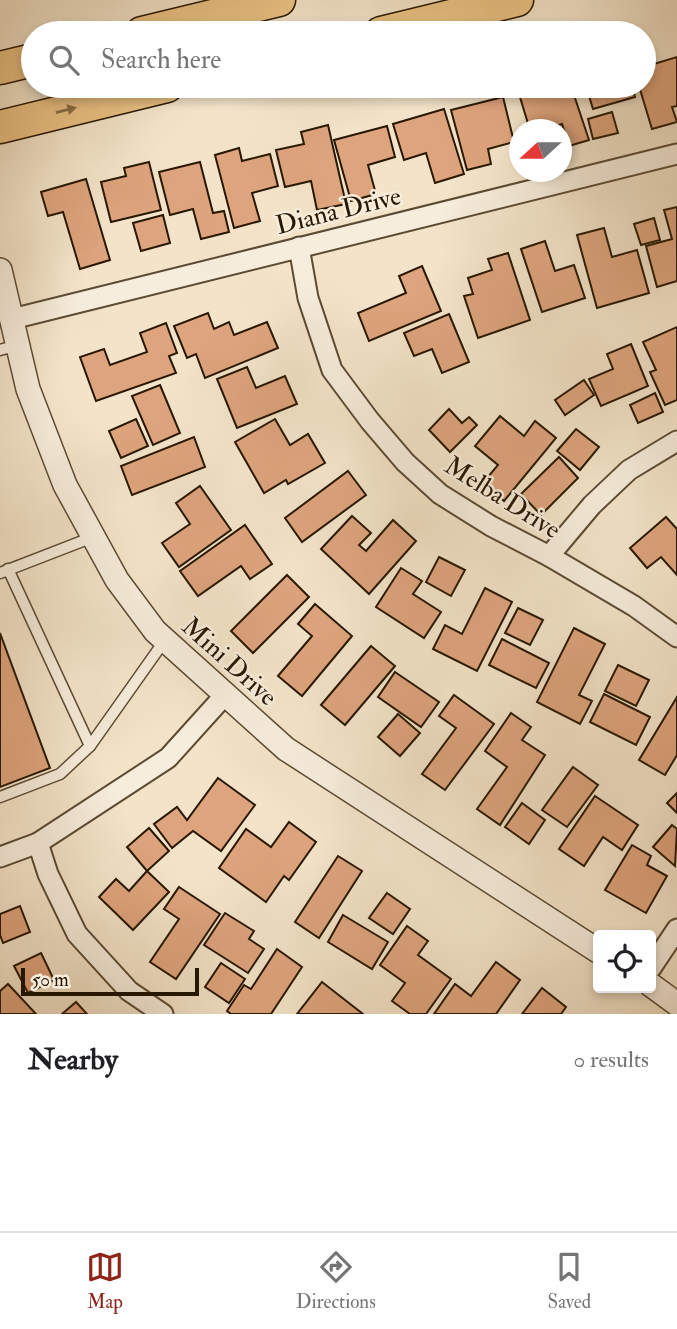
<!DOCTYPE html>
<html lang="en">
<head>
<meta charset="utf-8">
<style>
  body { margin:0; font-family:"IM FELL Double Pica",serif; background:#f6f6f6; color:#202124 }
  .controls { position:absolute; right:21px; bottom:21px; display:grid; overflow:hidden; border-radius:7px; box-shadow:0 4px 10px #0003 }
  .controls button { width:63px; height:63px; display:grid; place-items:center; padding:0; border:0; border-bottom:2px solid #e0e0e0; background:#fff; color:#202124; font:35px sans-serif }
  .compass { position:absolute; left:509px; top:119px; width:63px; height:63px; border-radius:50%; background:#fff; box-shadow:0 4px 10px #0003; rotate:249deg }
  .scale { position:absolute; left:21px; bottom:18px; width:178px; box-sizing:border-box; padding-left:7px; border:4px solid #281801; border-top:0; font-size:19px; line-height:24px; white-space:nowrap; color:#281801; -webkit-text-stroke:5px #f7eddc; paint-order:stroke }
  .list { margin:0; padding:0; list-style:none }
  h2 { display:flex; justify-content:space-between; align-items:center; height:91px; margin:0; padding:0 28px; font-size:30px }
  h2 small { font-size:23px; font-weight:400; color:#757577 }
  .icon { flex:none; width:38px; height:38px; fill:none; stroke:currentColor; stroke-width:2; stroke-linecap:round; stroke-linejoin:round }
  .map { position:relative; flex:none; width:677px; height:1014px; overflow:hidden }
  .search { position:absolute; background:#fff; box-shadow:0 4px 10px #0003; left:21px; right:21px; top:21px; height:77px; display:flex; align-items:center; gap:18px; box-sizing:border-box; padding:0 24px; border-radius:38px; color:#757577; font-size:26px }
  .sheet { height:217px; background:#fff }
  nav { display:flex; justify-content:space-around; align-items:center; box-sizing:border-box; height:98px; border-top:2px solid #e0e0e0; background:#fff; font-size:19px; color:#757577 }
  nav a { display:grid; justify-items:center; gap:4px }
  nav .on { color:#8f2418 }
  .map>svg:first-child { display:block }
  .building { fill:#dea47d; stroke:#281801; stroke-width:2 }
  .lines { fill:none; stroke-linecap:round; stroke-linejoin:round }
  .service-casing { stroke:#5b4b33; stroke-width:13 }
  .minor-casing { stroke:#5b4b33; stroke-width:23 }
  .tertiary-casing { stroke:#5b4b33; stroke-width:26 }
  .trunk-casing { stroke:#281801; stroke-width:35 }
  .service { stroke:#f7eddc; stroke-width:10 }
  .minor { stroke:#f7eddc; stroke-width:19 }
  .tertiary { stroke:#f7eddc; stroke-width:23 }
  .trunk { stroke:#eac284; stroke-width:32 }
  .oneway { fill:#896d42 }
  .labels { text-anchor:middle; stroke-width:5; stroke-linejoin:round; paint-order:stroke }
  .street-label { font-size:26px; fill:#281801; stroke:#f7eddc }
</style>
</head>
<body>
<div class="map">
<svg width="677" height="1014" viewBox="0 0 677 1014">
  <rect width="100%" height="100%" fill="#f3e4c9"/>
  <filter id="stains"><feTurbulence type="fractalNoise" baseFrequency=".00286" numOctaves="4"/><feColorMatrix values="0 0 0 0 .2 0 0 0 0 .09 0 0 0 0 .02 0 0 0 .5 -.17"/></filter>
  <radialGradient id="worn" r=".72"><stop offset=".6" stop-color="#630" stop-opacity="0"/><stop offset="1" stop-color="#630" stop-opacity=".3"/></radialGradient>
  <g class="building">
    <polygon points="677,57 677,106 672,107 677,122 652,129 639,86 644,86 644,67"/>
    <polygon points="546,86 571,86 589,140 569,146 562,124 544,130 530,130 519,94"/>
    <polygon points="586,86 632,86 635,97 593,109"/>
    <polygon points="503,97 514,142 488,149 491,164 467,170 451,110"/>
    <polygon points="444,109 464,174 435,183 426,153 404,160 393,124"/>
    <polygon points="612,112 618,133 593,139 588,119"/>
    <polygon points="328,125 346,204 317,210 311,181 285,187 276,150 304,144 301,132"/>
    <polygon points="387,126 395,157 368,165 376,194 351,201 334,140"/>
    <polygon points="239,148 242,161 270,154 278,186 252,193 260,221 234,228 215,155"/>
    <polygon points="149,162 161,210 111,222 101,182 126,176 124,168"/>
    <polygon points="200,162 213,213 224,211 229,232 201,239 193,209 170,215 159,172"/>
    <polygon points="86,179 110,260 80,269 63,212 48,216 41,192"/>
    <polygon points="677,207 677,281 657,287 646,246 672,239 664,210"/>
    <polygon points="163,215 170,243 141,251 133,223"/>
    <polygon points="654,218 660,240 641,245 634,224"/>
    <polygon points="604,228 612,257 637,250 649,293 597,308 577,235"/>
    <polygon points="545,241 555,271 574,265 585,298 542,312 521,249"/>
    <polygon points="508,253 530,320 478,338 464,296 473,294 468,278 492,270 488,259"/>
    <polygon points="422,266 441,311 369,341 358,313 406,293 399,276"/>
    <polygon points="208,313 214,329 229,322 234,335 267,322 278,348 205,378 196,354 187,358 174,326"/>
    <polygon points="449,314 469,362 442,373 432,349 414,356 404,333"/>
    <polygon points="166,323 177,353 169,356 176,373 96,401 80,357 104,349 110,365 147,352 140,333"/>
    <polygon points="677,327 677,400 665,405 650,372 656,370 643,342"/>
    <polygon points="631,344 648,386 601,406 589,379 613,369 607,354"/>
    <polygon points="247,367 256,388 285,376 297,404 237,428 217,379"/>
    <polygon points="584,380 594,395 565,415 555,400"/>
    <polygon points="160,385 180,433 153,445 132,396"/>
    <polygon points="655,393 663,412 638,423 630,405"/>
    <polygon points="449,409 462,423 469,417 477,425 450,452 429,430"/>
    <polygon points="500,416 524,436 535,421 556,438 504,501 483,483 498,465 475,446"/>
    <polygon points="136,419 148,446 121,458 109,431"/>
    <polygon points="275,419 290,445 308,434 325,463 288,484 286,480 264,493 235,442"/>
    <polygon points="576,429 599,447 580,470 557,451"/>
    <polygon points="194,437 205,467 132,495 121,466"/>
    <polygon points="559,457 578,478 541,515 521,494"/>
    <polygon points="348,471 366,495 302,542 285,518"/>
    <polygon points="200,486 231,530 179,567 162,543 190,524 176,503"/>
    <polygon points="352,516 371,533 359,545 366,551 393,520 416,541 369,594 321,549"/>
    <polygon points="666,517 677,529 677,575 661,557 647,568 630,548"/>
    <polygon points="245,525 272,564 250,579 241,566 198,596 180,571"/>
    <polygon points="439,557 465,570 451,596 426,582"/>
    <polygon points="401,568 422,581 413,594 441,612 424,638 376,607"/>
    <polygon points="287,575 309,597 253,653 231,631"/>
    <polygon points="485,588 512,602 477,671 433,649 445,625 462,634"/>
    <polygon points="315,604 352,636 302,696 278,676 312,636 298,624"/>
    <polygon points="518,608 543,620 530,645 505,633"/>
    <polygon points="574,628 605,644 579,695 592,701 580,724 537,702"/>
    <polygon points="0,633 50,768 0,787"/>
    <polygon points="502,639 549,663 536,688 489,665"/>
    <polygon points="371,646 395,666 345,725 321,705"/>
    <polygon points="618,665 649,680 636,706 605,691"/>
    <polygon points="395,672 439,702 421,727 378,697"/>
    <polygon points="604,694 650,717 636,745 590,722"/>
    <polygon points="454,695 494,724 445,790 422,774 456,728 439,716"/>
    <polygon points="677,697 677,755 665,775 639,760"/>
    <polygon points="511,713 531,727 522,740 545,755 500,825 477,809 507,767 485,751"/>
    <polygon points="398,714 420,733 400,756 378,737"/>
    <polygon points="573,767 598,785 567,827 542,810"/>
    <polygon points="218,778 255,805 221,851 193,831 172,848 154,824 177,807 187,820"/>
    <polygon points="677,793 677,813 667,803"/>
    <polygon points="595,796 638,825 622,850 603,837 584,866 559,849"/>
    <polygon points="522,803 545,820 529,844 505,827"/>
    <polygon points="289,822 316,842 289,880 284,876 266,902 219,868 246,829 271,847"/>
    <polygon points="672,825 677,829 675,866 653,847"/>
    <polygon points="149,828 169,851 147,871 127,847"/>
    <polygon points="632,845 651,856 647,865 667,876 646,913 605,890"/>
    <polygon points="338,856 362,871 319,938 295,922"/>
    <polygon points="147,871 169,892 133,930 99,897 116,879 129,891"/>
    <polygon points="179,887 220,914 176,979 150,962 179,919 164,909"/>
    <polygon points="387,893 410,909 393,934 369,918"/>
    <polygon points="20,906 30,932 3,943 0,935 0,914"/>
    <polygon points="225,913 254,931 249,939 264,949 248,973 204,945"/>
    <polygon points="343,915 388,942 372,969 328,942"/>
    <polygon points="407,926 428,941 418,955 451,979 426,1014 410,1014 392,1001 405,983 380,965"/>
    <polygon points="277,949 302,967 271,1014 231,1014 227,1011 244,985 251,989"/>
    <polygon points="41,953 54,980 28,993 14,966"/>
    <polygon points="496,962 520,980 496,1014 434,1014 455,984 471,996"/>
    <polygon points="221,963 245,979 229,1003 205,987"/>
    <polygon points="322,982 363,1014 297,1014"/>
    <polygon points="8,984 36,1014 0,1014 0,991"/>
    <polygon points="542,988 566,1007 561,1014 522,1014"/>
    <polygon points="76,1002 87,1014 62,1014"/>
  </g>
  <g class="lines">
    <defs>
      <g id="service">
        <polyline points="0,350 18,345"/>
        <polyline points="8,569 90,746 165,640"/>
        <polyline points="0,573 93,537"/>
        <polyline points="0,797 60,774 90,746"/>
      </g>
      <g id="minor">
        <polyline points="299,247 308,298 332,370 370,421 405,462 440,494 491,526 549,556 634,606 677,637"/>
        <polyline points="12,319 677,154"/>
        <polyline points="549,556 592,505 629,470 677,441"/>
        <polyline points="38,843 48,874 77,934 129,991 163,1014"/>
        <polyline points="0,857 38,843 168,758 224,696"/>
        <polyline points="651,968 677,929"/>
      </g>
      <g id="tertiary">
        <polyline points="0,270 28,389 65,485 117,580 155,631 286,749 598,951"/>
        <polyline points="651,985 677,1004"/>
      </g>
      <g id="trunk">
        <polyline points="142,33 279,0"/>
        <polyline points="381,33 517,0"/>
        <polyline points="0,68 33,60"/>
        <polyline points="0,127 167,86"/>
      </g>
    </defs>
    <use href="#service" class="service-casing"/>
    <use href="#minor" class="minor-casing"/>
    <use href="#tertiary" class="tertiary-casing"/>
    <use href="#trunk" class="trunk-casing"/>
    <use href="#service" class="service"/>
    <use href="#minor" class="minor"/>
    <use href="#tertiary" class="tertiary"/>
    <use href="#trunk" class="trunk"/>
  </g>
  <defs><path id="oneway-solid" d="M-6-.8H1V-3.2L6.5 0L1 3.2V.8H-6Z" transform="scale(1.75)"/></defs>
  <use class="oneway" href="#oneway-solid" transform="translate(66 110) rotate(-14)"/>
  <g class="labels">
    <g class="street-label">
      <text transform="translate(338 210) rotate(-14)" y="9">Diana Drive</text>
      <text transform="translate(503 497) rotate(32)" y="9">Melba Drive</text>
      <text transform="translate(230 661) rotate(42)" y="9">Mini Drive</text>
    </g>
  </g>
  <rect width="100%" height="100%" filter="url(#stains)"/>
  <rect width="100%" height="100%" fill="url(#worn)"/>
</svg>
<div class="controls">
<button><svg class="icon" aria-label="locate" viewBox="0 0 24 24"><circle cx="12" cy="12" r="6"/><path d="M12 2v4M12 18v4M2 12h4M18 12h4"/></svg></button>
</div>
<svg class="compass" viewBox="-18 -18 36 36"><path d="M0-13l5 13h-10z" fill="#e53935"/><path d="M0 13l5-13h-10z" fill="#757577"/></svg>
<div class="scale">50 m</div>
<div class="search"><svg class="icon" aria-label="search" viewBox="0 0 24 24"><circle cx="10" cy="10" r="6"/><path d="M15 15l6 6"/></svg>Search here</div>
</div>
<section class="sheet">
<h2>Nearby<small>0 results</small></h2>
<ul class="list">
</ul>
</section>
<nav>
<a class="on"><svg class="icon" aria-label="map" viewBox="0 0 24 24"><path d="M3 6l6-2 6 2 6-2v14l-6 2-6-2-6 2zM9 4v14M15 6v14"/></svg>Map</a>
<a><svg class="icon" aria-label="directions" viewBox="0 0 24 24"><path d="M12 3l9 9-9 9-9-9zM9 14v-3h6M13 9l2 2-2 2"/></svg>Directions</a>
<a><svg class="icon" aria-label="saved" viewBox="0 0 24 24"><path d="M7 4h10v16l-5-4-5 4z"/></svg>Saved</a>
</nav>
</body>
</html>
